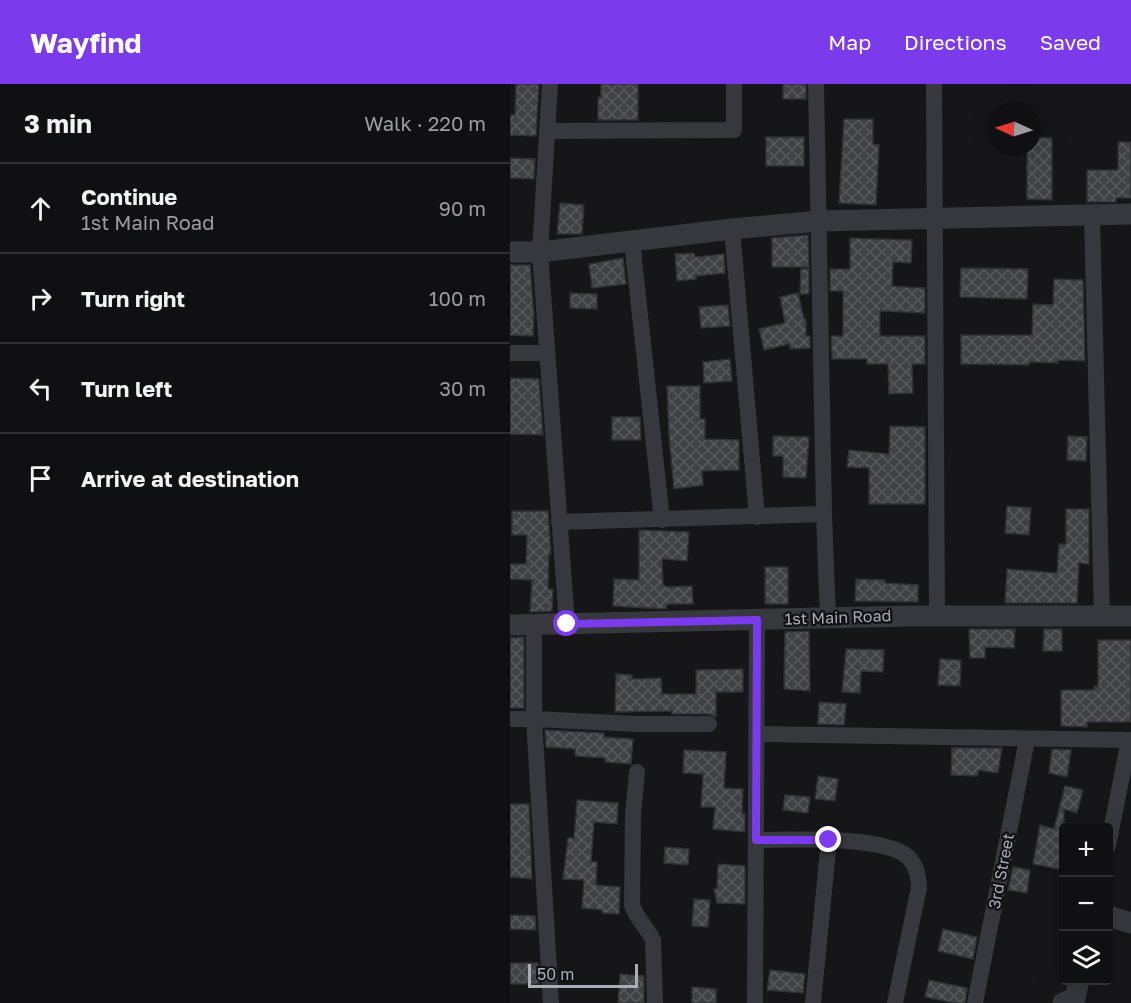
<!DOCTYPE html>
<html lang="en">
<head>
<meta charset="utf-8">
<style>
  body { margin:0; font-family:"Golos Text",sans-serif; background:#1e1e20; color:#f1f3f6 }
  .controls { position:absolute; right:18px; bottom:18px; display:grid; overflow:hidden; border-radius:6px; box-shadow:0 6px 24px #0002 }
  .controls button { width:54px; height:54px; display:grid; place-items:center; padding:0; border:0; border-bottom:2px solid #303032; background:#101012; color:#f1f3f6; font:30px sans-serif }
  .compass { position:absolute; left:477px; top:18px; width:54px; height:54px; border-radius:50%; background:#101012; box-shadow:0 6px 24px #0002; rotate:274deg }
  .scale { position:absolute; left:18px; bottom:15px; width:110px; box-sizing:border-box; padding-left:6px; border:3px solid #a8adb8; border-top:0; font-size:16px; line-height:21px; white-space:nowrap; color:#a8adb8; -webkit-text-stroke:4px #111113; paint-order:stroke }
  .stop { position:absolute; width:18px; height:18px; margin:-14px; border:4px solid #7c3aed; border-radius:50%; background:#fff }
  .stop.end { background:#7c3aed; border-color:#fff; box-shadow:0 2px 6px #0008 }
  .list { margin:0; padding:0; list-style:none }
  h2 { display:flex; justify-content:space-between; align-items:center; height:78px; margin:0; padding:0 24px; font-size:26px }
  h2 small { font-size:20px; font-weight:400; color:#9c9d9f }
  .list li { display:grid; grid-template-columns:39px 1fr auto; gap:18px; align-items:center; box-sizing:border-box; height:90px; padding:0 24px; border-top:2px solid #303032 }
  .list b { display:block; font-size:22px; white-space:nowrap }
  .list p { margin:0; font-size:20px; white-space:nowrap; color:#9c9d9f }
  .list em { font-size:20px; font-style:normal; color:#9c9d9f }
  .icon { flex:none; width:33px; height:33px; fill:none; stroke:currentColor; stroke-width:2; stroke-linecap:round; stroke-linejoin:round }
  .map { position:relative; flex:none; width:621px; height:919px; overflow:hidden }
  header { display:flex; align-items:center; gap:36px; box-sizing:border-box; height:84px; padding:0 30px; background:#7c3aed; color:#fff }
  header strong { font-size:28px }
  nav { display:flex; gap:33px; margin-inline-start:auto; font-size:21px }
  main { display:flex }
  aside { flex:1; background:#101012 }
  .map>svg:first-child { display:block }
  .building { fill:url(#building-cross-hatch); stroke:#303034; stroke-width:1.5 }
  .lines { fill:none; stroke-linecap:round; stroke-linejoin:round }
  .minor { stroke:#37383d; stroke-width:16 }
  .tertiary { stroke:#37383d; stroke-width:21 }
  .route { stroke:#7c3aed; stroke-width:8 }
  .labels { text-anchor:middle; stroke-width:4.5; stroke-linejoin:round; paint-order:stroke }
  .street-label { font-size:16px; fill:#a8adb8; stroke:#111113 }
</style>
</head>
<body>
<header>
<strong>Wayfind</strong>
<nav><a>Map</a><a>Directions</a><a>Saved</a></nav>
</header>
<main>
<aside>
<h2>3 min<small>Walk · 220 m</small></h2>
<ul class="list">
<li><svg class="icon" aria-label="ahead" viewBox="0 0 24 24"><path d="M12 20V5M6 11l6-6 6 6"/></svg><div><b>Continue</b><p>1st Main Road</p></div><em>90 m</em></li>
<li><svg class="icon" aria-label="right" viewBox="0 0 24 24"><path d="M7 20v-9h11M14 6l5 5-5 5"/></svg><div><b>Turn right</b></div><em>100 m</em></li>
<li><svg class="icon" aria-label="left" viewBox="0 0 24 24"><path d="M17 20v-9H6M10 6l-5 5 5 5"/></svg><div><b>Turn left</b></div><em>30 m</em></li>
<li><svg class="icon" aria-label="arrive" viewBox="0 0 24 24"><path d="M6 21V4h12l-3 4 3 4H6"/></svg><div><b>Arrive at destination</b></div></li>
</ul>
</aside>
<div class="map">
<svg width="621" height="919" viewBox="0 0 621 919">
  <defs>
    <pattern id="building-cross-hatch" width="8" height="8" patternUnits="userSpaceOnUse" patternTransform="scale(1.5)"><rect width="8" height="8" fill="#404145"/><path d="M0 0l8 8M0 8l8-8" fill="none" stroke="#595a5e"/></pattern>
  </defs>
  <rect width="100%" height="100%" fill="#161618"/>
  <g class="building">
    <polygon points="6,0 29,0 26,52 0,51 0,31 5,31"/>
    <polygon points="91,0 128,0 128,36 88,36 88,13 91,13"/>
    <rect x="273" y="0" width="23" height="15"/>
    <polygon points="334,35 363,35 363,60 369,61 366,121 329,119"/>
    <rect x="256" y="53" width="38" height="29"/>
    <polygon points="522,53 542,54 542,116 517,115 517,63 522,63"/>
    <polygon points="608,58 621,58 621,114 606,114 606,118 577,118 577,86 608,86"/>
    <polygon points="0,74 25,75 24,95 0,94"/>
    <polygon points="50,119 74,121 72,150 47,150"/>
    <polygon points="298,151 299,183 262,183 262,154"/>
    <polygon points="340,154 402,156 401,179 383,178 382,202 415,204 415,229 370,227 370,252 415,252 415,280 402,280 403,309 379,310 378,280 357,280 357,275 322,275 321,252 333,252 333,207 320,207 320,185 340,185"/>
    <polygon points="184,169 185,173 214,170 215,189 186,192 186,195 167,197 165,170"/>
    <polygon points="113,174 116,200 82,204 79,180"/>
    <polygon points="0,181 20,181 24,231 23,252 0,251"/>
    <polygon points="451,184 518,185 517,215 450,213"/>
    <polygon points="291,185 299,185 299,210 290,210"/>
    <polygon points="544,195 573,196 575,277 548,276 548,279 519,278 519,281 451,280 451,251 522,251 523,220 543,221"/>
    <polygon points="60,209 87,210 87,225 60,224"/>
    <polygon points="288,209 294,235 296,235 296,252 300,252 300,264 280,265 280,260 254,266 249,245 275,239 270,213"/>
    <polygon points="218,221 220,242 191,244 189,223"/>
    <polygon points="220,275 222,297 194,299 193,278"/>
    <polygon points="0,294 29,295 33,351 0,350"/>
    <polygon points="157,302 190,302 190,335 195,335 195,355 229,356 229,386 192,387 193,401 164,405 159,352"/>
    <polygon points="102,333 130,333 131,356 102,356"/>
    <polygon points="380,342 415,343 415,420 359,420 359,384 337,383 339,366 379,370"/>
    <polygon points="263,352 299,353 296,394 273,393 273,372 263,372"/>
    <polygon points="558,352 577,353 576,377 557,376"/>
    <polygon points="497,422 521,424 519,451 495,449"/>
    <polygon points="556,425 579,425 579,480 569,479 567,519 495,519 497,485 547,489 549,460 556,460"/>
    <polygon points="2,427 38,427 41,470 39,470 38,505 43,505 42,527 20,528 22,496 0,495 0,480 16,480 17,451 2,451"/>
    <polygon points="129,446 179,448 177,477 152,475 153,501 157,503 182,502 183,520 157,520 156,525 103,522 104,495 129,496"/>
    <rect x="255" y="483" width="23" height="37"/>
    <polygon points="346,495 375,496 375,499 408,501 408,518 345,517"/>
    <polygon points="459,545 505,545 504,564 475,563 475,574 460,574"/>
    <polygon points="534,545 552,545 552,567 533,567"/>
    <polygon points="299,547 300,607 274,605 275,548"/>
    <polygon points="14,553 14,624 0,624 0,554"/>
    <polygon points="588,556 621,556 621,638 577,638 577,643 551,642 551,606 584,606 584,602 588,603"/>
    <polygon points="336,565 374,566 373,588 351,587 350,609 332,608"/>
    <polygon points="430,575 451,576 450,602 428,601"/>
    <polygon points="233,585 233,608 206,608 206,633 199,630 162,630 162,627 105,628 106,590 122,591 122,595 151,594 152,610 186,610 186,586"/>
    <polygon points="309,618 336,620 334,641 308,640"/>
    <polygon points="35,646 94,649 94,653 123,655 121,680 95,678 95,674 65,672 65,665 36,663"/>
    <polygon points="442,664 492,664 488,689 468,686 468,692 441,691"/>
    <polygon points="542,665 561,666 557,693 539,689"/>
    <polygon points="174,666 216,668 214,704 233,705 232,729 235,730 235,748 203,745 205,723 191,723 193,690 173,689"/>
    <polygon points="308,692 328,695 325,717 305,715"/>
    <polygon points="555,702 573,706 567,729 554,725 554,786 523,780 530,741 544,745"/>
    <polygon points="275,711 300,713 298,729 273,726"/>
    <polygon points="67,716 108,719 107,740 84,738 81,778 87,778 86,801 110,803 109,830 92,829 92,826 72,824 74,796 53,795 58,754 64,754"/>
    <polygon points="0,720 19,720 22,795 0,793"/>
    <polygon points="155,763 179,765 178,781 154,779"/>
    <polygon points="208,780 235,782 235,820 207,819 204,805 207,805"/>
    <polygon points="503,783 520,786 517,809 498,806"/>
    <polygon points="184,815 200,816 198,843 182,842"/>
    <polygon points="0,831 25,832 26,846 0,845"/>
    <polygon points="433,845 467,853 463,875 428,867"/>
    <polygon points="0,879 28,879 29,900 0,900"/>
    <polygon points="260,886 295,890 293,909 257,906"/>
    <polygon points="110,890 134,892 134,919 108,919"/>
    <polygon points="419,896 457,904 455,919 445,919 415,913"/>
    <polygon points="182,903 206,905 206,919 182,919"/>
  </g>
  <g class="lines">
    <g class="minor">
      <polyline points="40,0 30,168 57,540"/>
      <polyline points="306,0 314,430 318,534"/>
      <polyline points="424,0 427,532"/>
      <polyline points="37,47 224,46 224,0"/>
      <polyline points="582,132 592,532"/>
      <polyline points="222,145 247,433"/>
      <polyline points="122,157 152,436"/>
      <polyline points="0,269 37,269"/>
      <polyline points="49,438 314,430"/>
      <polyline points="24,541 24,635 127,640 199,640"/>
      <polyline points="0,635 24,635 41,919"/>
      <polyline points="247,650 619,656"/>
      <path d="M127,688L123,731L122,821C127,835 137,844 143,856L145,919"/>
      <path d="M246,756C280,756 374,751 398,773C407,782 408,791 409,803L385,919"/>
      <polyline points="598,762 619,656 621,656"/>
      <polyline points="245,919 247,536"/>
      <polyline points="303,919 319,756"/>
      <polyline points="465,919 517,656"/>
    </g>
    <g class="tertiary">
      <polyline points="0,168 30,168 222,145 309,137 621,130"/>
      <polyline points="0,541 400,532 621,532"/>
      <polyline points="598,832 621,839"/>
      <polyline points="553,919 565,914 569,896"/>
    </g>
  </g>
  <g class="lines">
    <polyline class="route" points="57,540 247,536 246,756 319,756"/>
  </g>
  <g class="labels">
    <g class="street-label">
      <text transform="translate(328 533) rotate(-2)" y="6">1st Main Road</text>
      <text transform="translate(491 787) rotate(-79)" y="6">3rd Street</text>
    </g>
  </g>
</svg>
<div class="controls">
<button>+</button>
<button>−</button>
<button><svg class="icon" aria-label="layers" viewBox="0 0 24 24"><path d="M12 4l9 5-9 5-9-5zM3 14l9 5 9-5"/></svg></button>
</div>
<svg class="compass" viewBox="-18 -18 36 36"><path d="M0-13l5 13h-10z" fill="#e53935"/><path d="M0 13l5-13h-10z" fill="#9c9d9f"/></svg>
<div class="scale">50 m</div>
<div class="stop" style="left:57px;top:540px"></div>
<div class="stop end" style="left:319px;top:756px"></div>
</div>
</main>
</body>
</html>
